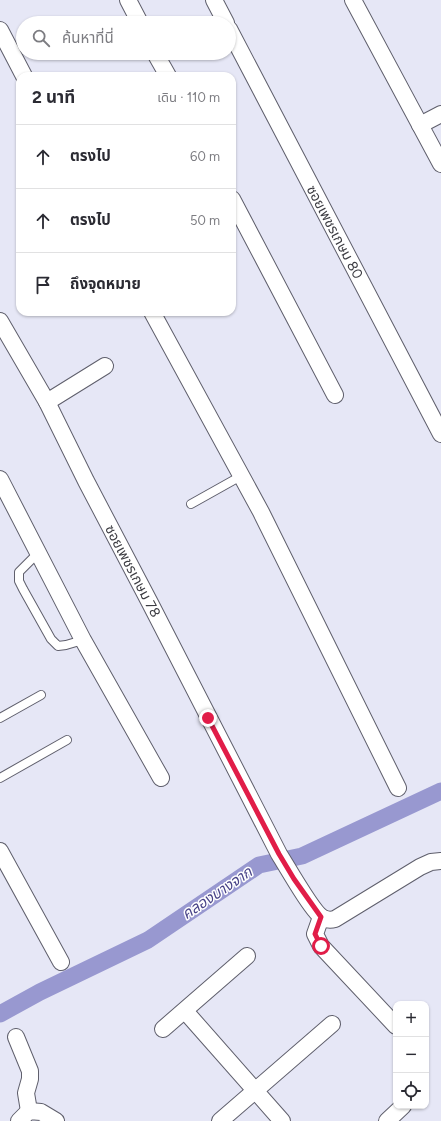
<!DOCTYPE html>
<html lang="th">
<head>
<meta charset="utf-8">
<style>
  body { margin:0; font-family:Figtree,"Noto Sans Thai",sans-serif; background:#f2f2f3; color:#2b2b33 }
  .controls { position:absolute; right:12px; bottom:12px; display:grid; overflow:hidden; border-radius:8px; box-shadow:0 1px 3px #0004 }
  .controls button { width:36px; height:36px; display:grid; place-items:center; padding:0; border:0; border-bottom:1px solid #e1e1e2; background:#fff; color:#2b2b33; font:20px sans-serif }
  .stop { position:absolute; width:12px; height:12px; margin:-9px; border:3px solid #e11d48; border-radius:50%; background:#fff }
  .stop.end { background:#e11d48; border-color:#fff; box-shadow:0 1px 4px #0008 }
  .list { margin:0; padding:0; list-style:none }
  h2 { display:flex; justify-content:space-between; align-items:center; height:52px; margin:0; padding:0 16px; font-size:17px }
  h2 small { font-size:13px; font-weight:400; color:#7c7c81 }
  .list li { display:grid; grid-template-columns:26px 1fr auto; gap:12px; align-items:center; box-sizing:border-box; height:64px; padding:0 16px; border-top:1px solid #e1e1e2 }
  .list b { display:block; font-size:15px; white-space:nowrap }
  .list em { font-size:13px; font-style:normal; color:#7c7c81 }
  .icon { flex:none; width:22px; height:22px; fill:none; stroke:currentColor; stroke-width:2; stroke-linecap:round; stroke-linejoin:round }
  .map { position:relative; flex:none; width:441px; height:1121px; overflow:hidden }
  .search { position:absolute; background:#fff; box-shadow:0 1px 3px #0004; left:16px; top:16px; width:220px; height:44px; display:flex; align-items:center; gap:10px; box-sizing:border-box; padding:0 14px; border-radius:22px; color:#7c7c81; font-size:15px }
  .panel { position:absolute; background:#fff; box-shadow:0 1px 3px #0004; left:16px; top:72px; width:220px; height:244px; border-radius:12px }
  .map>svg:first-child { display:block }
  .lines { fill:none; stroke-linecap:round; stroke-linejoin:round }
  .canal { stroke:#9898d0; stroke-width:17 }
  .lane-casing { stroke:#5f5f6c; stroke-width:10 }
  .street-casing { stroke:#5f5f6c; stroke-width:18 }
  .lane { stroke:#fff; stroke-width:8 }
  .street { stroke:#fff; stroke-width:16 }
  .route { stroke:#e11d48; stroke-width:5 }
  .labels { text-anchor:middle; stroke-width:3; stroke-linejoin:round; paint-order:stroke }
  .street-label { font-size:14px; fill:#3c3c42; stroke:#fff }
  .water-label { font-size:15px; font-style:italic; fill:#474287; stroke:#fff }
</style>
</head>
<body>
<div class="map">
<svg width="441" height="1121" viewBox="0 0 441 1121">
  <rect width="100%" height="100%" fill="#e6e7f6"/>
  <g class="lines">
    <polyline class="canal" points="0,1014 40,992 148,940 259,865 302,856 441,791"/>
    <defs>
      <g id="lane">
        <polyline points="191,504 241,476"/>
        <polyline points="38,553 19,572 19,581 23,589 51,639 58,646 66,645 83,640"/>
        <polyline points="0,718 41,695"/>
        <polyline points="0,778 67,740"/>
      </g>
      <g id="street">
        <polyline points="128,0 140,23"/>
        <polyline points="214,0 226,23"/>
        <polyline points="353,0 441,164"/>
        <polyline points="229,29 441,434"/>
        <polyline points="0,30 24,76"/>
        <polyline points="155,53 168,76"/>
        <polyline points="420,125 441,114"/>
        <polyline points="232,199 335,395"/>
        <polyline points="152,312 261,512 398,788"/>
        <path d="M0,321L47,402L86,481L150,603L279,854C286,865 313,913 323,918C327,920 331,920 335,919L420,867L431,862L441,861"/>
        <polyline points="47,402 105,366"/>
        <polyline points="0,479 83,640 161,778"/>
        <polyline points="0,851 61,962"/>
        <polyline points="321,917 315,934 321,946 396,1026"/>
        <polyline points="185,1011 282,1121"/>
        <polyline points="163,1029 247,956"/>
        <polyline points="16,1037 30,1071 30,1079 26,1093 29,1111"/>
        <polyline points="19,1121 29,1111 41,1112 56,1121"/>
        <polyline points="220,1121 332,1024"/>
        <polyline points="387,1121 403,1106"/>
      </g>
    </defs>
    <use href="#lane" class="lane-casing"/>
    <use href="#street" class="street-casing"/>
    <use href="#lane" class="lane"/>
    <use href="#street" class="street"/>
  </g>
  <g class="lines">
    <polyline class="route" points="208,718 279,854 294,879 321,917 315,934 321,946"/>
  </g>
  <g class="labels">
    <g class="street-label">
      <text transform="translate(335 232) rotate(62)" y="5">ซอยเพชรเกษม 80</text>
      <text transform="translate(133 571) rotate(62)" y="5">ซอยเพชรเกษม 78</text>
    </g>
    <g class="water-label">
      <text transform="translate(217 893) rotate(-34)" y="5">คลองบางจาก</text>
    </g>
  </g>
</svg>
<div class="controls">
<button>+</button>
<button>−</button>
<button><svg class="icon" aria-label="locate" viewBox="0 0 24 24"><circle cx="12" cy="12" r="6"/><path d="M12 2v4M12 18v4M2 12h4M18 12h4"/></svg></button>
</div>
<div class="stop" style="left:321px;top:946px"></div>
<div class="stop end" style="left:208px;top:718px"></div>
<div class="search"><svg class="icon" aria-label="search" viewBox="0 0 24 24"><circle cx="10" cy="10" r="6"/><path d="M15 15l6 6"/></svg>ค้นหาที่นี่</div>
<section class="panel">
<h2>2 นาที<small>เดิน · 110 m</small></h2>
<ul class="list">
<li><svg class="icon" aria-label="ahead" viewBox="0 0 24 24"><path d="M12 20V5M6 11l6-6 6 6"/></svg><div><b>ตรงไป</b></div><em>60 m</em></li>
<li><svg class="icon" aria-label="ahead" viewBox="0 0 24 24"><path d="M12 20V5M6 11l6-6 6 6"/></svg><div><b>ตรงไป</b></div><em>50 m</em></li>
<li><svg class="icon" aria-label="arrive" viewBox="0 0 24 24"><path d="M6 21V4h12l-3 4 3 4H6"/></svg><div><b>ถึงจุดหมาย</b></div></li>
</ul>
</section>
</div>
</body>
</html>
